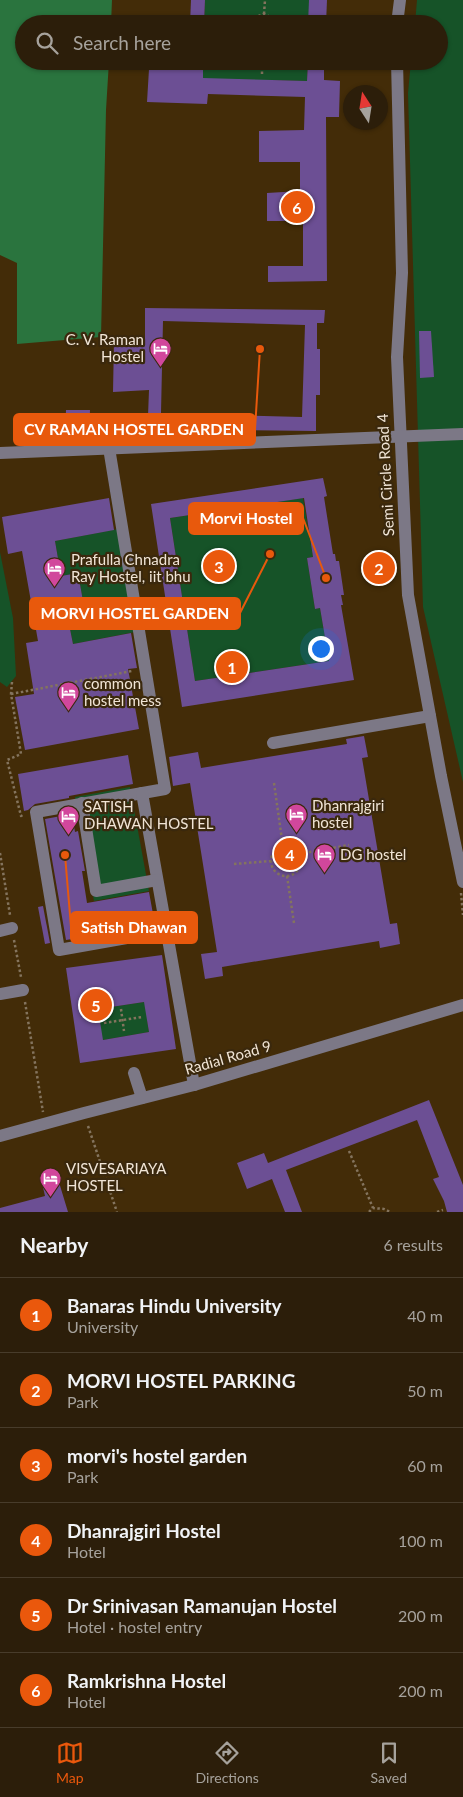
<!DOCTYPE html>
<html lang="en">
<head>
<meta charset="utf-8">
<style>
  body { margin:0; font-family:Lato,sans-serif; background:#382b18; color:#f1f3f6 }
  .compass { position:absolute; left:343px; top:85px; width:45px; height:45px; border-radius:50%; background:#2c1e0a; box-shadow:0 1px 4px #0004; rotate:348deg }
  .you { position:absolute; left:320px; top:648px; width:18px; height:18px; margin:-12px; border:4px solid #fff; border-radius:50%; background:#1a73e8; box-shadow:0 0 0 8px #1a73e833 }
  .badge { display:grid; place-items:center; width:32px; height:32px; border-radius:50%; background:#ea580c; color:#fff; font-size:16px; font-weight:700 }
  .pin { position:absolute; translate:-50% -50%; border:2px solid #fff; box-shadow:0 1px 5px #0006 }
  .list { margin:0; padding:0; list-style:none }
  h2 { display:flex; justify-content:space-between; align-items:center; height:65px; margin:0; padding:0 20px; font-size:21px }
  h2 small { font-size:16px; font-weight:400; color:#a6a29c }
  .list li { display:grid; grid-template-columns:32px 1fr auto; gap:15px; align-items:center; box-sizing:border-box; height:75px; padding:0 20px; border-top:1px solid #483c2b }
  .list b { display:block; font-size:19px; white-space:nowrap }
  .list p { margin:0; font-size:16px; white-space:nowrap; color:#a6a29c }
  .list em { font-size:16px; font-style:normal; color:#a6a29c }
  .icon { flex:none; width:28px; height:28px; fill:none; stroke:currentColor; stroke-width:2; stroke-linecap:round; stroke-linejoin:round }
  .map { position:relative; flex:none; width:463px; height:1212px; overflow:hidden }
  .search { position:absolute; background:#2c1e0a; box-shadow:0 1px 4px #0004; left:15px; right:15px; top:15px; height:55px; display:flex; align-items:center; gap:12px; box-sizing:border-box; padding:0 18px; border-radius:28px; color:#a6a29c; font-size:19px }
  .sheet { height:515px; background:#2c1e0a }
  nav { display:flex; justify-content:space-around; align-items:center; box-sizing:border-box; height:70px; border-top:1px solid #483c2b; background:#2c1e0a; font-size:14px; color:#a6a29c }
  nav a { display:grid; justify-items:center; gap:2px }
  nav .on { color:#ea580c }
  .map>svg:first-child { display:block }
  .built { fill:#432c08; fill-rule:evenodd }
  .green { fill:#165328 }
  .forest { fill:#2a743e }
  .building { fill:#6c4f94; fill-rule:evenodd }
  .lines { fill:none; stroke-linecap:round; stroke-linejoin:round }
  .path { stroke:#84745e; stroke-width:2.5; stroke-dasharray:2.5 2.5; stroke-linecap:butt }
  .minor { stroke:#7c7886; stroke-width:12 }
  .labels { text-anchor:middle; stroke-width:4.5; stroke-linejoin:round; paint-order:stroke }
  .poi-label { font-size:15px; fill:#f1e5d6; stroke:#3a280d; text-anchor:start }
  .street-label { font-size:15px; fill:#f1e5d6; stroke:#3a280d }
  .leader { fill:none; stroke:#e8590c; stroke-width:2 }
  .callout-dot { fill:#e8590c; stroke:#3a280d; stroke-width:2 }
  .callout { fill:#e8590c; stroke:#e8590c; stroke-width:2 }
  .callout-label { font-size:16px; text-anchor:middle; font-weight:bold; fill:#fff }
</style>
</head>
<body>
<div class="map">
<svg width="463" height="1212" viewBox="0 0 463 1212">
  <rect width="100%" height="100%" fill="#3a280d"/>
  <path class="built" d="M0,0H463V1212H0ZM24,24H439V61H24ZM350,92H380V122H350Z"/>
  <g class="green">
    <polygon points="205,0 309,0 309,15 304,15 304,24 204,24"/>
    <polygon points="417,0 463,0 463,782 423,607 408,93 411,61 439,61 439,24 415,24"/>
    <polygon points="203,61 308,61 307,81 203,79"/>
    <polygon points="303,498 313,557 307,558 315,609 320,608 329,661 195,681 170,518"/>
    <polygon points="118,529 135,632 73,644 65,604 83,601 78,573 61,576 55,541"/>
    <polygon points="0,552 13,618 16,676 7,687 0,682"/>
    <polygon points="130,787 149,891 94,901 75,797"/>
    <polygon points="144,1002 154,1019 147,1020 149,1032 103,1040 93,1021 100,1020 98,1009"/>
  </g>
  <polygon class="forest" points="0,0 112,0 111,24 24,24 24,61 109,61 106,110 101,337 17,344 17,263 0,255"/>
  <g class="building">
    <polygon points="191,0 205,0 204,24 190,24"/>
    <polygon points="309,0 327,0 326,24 308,24"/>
    <polygon points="188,61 203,61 203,78 307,81 308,61 324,61 324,80 340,81 339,117 326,117 327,281 268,282 268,266 303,266 303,221 267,221 267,193 300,191 300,162 259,162 259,131 304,130 305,97 208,94 207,104 147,102 149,69 188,70"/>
    <path d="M145,308L325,310L324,323H317V349H320V395H316V431L142,429L143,416H148L149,390L113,392L114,340H145ZM163,321L305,325L302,417L161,413Z"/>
    <polygon points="419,331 431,331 434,377 420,378"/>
    <polygon points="66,410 90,410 89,438 65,441"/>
    <path d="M323,478L327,496L324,497L333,554H335L336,561H339L344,595H341L343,605H341L354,680L182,707L151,504ZM304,498L313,557L307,558L315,609L320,608L329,661L195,681L170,518Z"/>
    <polygon points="109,498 114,530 55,541 61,576 78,573 83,601 65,604 73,644 131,633 137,668 128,669 139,729 25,750 15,697 34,694 26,643 38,641 22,551 8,554 2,517"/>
    <polygon points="364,736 368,757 362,758 390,924 397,923 400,944 380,948 379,941 222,967 223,976 205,979 201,954 217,952 190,783 173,786 169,757 198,752 201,768 347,744 346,739"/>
    <polygon points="128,755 133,784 69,796 69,798 35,804 28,810 24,811 18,774"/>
    <polygon points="72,814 75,832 78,831 85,871 82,871 87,903 149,892 155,925 66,940 45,819"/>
    <polygon points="43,906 50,943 45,944 38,907"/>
    <path d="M162,955L176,1049L80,1063L66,968ZM144,1002L149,1032L103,1040L98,1009Z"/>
    <polygon points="429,1100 463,1185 463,1212 447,1212 444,1201 433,1179 439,1177 417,1120 286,1170 302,1212 285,1212 272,1179 247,1189 237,1163 264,1153 268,1163"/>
    <polygon points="58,1179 68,1212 0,1212 0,1208 45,1196 42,1183"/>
  </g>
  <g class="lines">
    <g class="path">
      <polyline points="264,14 265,0"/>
      <polyline points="213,23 223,24"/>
      <polyline points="253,24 256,17 264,14 273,18 275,24"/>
      <polyline points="262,74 262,61"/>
      <polyline points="12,682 11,694 21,754 7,760 21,816 23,815"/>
      <polyline points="11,694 132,671"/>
      <polyline points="274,783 283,847"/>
      <circle cx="286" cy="861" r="15"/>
      <polyline points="0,853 10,915"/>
      <polyline points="299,854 349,845"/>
      <polyline points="234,864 271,861"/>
      <polyline points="287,876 294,923"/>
      <polyline points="461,893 463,915"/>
      <polyline points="14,940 21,977"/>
      <polyline points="25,1002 43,1112"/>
      <polyline points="121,1009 124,1031"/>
      <polyline points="104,1023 142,1017"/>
      <polyline points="88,1126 117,1212"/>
      <polyline points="349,1151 373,1208"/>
      <polyline points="369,1212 373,1208 384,1209 390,1212"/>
      <polyline points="437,1212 443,1210"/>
    </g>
    <g class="minor">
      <polyline points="397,24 400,0"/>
      <polyline points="397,61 402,273 397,357 408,595 441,776 463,882"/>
      <polyline points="109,448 165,789 36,812 59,950 166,931"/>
      <polyline points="0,453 463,434"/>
      <polyline points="273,743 430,716"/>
      <polyline points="142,793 194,1085"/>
      <polyline points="82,803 96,891 157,880"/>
      <polyline points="0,931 12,928"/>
      <polyline points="0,994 23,990"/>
      <polyline points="134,1073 142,1098"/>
      <polyline points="0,1136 84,1113 194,1085 463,1005"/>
    </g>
  </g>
  <defs>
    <symbol id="hotel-pin" viewBox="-11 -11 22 30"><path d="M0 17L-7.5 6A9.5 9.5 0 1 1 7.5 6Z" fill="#d1479c" stroke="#3a280d"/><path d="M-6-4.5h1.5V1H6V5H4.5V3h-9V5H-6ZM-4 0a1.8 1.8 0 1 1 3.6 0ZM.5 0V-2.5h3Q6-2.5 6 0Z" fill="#fff"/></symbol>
  </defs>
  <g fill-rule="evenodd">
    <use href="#hotel-pin" x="148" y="336" width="25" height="34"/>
    <use href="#hotel-pin" x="42" y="556" width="25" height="34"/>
    <use href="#hotel-pin" x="56" y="680" width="25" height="34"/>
    <use href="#hotel-pin" x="284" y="802" width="25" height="34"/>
    <use href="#hotel-pin" x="56" y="804" width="25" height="34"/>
    <use href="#hotel-pin" x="312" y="842" width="25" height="34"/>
    <use href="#hotel-pin" x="38" y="1166" width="25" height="34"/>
  </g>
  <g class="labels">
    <g class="poi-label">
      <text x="144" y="345" text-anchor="end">C. V. Raman<tspan x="144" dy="17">Hostel</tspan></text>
      <text x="71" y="565">Prafulla Chnadra<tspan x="71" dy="17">Ray Hostel, iit bhu</tspan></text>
      <text x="84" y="689">common<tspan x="84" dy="17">hostel mess</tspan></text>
      <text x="312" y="811">Dhanrajgiri<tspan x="312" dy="17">hostel</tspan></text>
      <text x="84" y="812">SATISH<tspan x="84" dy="17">DHAWAN HOSTEL</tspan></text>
      <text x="340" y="860">DG hostel</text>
      <text x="66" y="1174">VISVESARIAYA<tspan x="66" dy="17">HOSTEL</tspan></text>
    </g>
    <g class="street-label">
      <text transform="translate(386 475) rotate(-93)" y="5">Semi Circle Road 4</text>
      <text transform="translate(228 1058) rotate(-16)" y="5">Radial Road 9</text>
    </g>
  </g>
  <path class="leader" d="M260 349L255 429M326 578L303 518M270 554L240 613M65 855L71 927"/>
  <g class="callout-dot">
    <circle cx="260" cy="349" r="5"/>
    <circle cx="326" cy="578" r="5"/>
    <circle cx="270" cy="554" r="5"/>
    <circle cx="65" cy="855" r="5"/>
  </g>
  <g class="callout">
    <rect x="14" y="414" width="241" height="31" rx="5"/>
    <rect x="189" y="503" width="114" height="31" rx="5"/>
    <rect x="30" y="598" width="210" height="31" rx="5"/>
    <rect x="71" y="912" width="126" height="31" rx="5"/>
  </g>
  <g class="callout-label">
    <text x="134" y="435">CV RAMAN HOSTEL GARDEN</text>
    <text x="246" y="524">Morvi Hostel</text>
    <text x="135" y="619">MORVI HOSTEL GARDEN</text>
    <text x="134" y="933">Satish Dhawan</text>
  </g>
</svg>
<svg class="compass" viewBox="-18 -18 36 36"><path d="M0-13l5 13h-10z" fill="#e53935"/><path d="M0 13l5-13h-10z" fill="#a6a29c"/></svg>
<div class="you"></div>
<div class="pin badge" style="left:232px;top:667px">1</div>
<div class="pin badge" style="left:379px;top:568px">2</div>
<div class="pin badge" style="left:219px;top:566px">3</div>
<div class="pin badge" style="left:290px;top:854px">4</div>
<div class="pin badge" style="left:96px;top:1005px">5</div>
<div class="pin badge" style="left:297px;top:207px">6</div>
<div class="search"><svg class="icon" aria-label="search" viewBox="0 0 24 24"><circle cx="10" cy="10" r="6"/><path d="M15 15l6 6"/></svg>Search here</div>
</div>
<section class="sheet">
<h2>Nearby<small>6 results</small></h2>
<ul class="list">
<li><span class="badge">1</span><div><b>Banaras Hindu University</b><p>University</p></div><em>40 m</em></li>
<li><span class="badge">2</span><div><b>MORVI HOSTEL PARKING</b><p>Park</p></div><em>50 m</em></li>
<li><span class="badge">3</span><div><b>morvi's hostel garden</b><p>Park</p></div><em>60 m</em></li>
<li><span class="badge">4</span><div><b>Dhanrajgiri Hostel</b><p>Hotel</p></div><em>100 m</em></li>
<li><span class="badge">5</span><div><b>Dr Srinivasan Ramanujan Hostel</b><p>Hotel · hostel entry</p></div><em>200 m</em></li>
<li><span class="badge">6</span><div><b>Ramkrishna Hostel</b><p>Hotel</p></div><em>200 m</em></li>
</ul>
</section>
<nav>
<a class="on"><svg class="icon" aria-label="map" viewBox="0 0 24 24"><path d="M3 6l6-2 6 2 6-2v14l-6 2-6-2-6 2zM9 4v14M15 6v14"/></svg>Map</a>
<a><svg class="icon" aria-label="directions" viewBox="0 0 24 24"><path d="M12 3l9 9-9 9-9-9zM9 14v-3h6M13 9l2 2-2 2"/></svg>Directions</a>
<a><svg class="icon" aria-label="saved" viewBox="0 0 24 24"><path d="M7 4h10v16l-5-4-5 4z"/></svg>Saved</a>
</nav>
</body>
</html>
